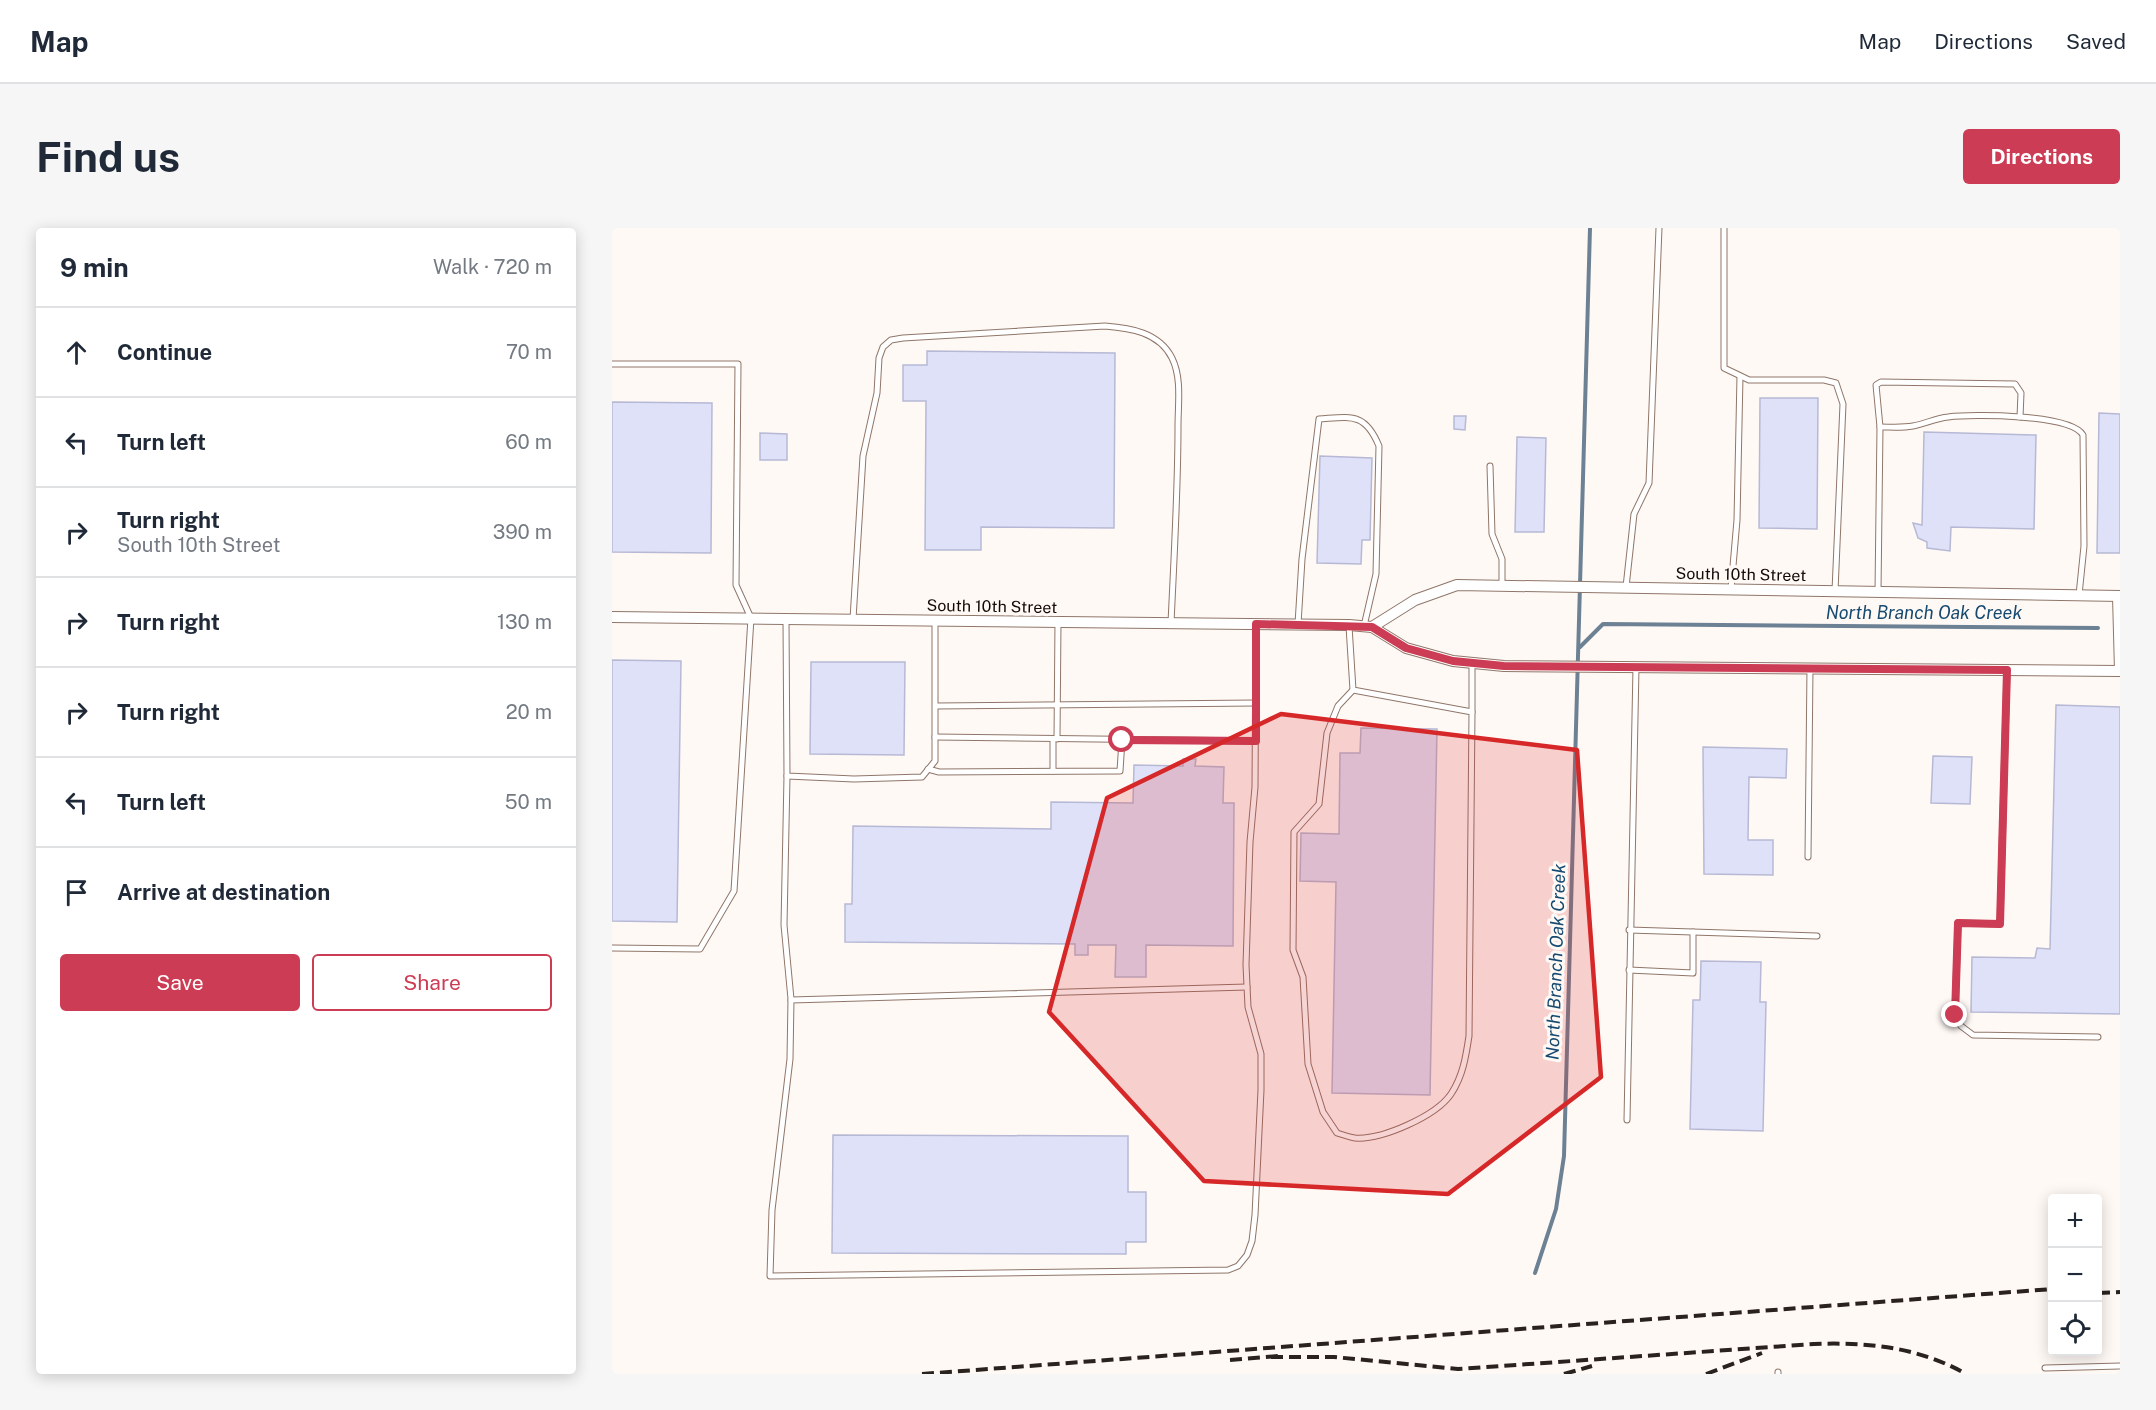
<!DOCTYPE html>
<html lang="en">
<head>
<meta charset="utf-8">
<style>
  body { margin:0; font-family:"Public Sans",sans-serif; background:#f6f6f7; color:#1f2937 }
  .controls { position:absolute; right:18px; bottom:18px; display:grid; overflow:hidden; border-radius:6px; box-shadow:0 3px 15px #0003 }
  .controls button { width:54px; height:54px; display:grid; place-items:center; padding:0; border:0; border-bottom:2px solid #e0e1e3; background:#fff; color:#1f2937; font:30px sans-serif }
  .stop { position:absolute; width:18px; height:18px; margin:-14px; border:4px solid #cc3c54; border-radius:50%; background:#fff }
  .stop.end { background:#cc3c54; border-color:#fff; box-shadow:0 2px 6px #0008 }
  .list { margin:0; padding:0; list-style:none }
  h2 { display:flex; justify-content:space-between; align-items:center; height:78px; margin:0; padding:0 24px; font-size:26px }
  h2 small { font-size:20px; font-weight:400; color:#747a83 }
  .list li { display:grid; grid-template-columns:39px 1fr auto; gap:18px; align-items:center; box-sizing:border-box; height:90px; padding:0 24px; border-top:2px solid #e0e1e3 }
  .list b { display:block; font-size:22px; white-space:nowrap }
  .list p { margin:0; font-size:20px; white-space:nowrap; color:#747a83 }
  .list em { font-size:20px; font-style:normal; color:#747a83 }
  .actions { display:flex; gap:12px; padding:18px 24px }
  .actions a { flex:1; padding:14px 0; border:2px solid #cc3c54; border-radius:6px; text-align:center; font-size:21px; color:#cc3c54 }
  .actions .main { background:#cc3c54; color:#fff }
  .icon { flex:none; width:33px; height:33px; fill:none; stroke:currentColor; stroke-width:2; stroke-linecap:round; stroke-linejoin:round }
  .map { position:relative; flex:none; width:1508px; height:1146px; overflow:hidden; border-radius:6px }
  header { display:flex; align-items:center; gap:36px; box-sizing:border-box; height:84px; padding:0 30px; background:#fff; border-bottom:2px solid #e0e1e3 }
  header strong { font-size:28px }
  nav { display:flex; gap:33px; margin-inline-start:auto; font-size:21px }
  .intro { display:flex; align-items:center; justify-content:space-between; box-sizing:border-box; height:144px; padding:0 36px }
  h1 { margin:0; font-size:42px }
  .button { padding:15px 27px; border-radius:6px; background:#cc3c54; color:#fff; font-size:21px; font-weight:700 }
  main { display:flex; gap:36px; padding:0 36px }
  aside { flex:1; background:#fff; border-radius:6px; box-shadow:0 3px 15px #0003 }
  .map>svg:first-child { display:block }
  .lines { fill:none; stroke-linecap:round; stroke-linejoin:round }
  .stream { stroke:#6d8194; stroke-width:4 }
  .building { fill:#dfe1f9; stroke:#b7b9d4; stroke-width:1.5 }
  .lane-casing { stroke:#8f7669; stroke-width:7 }
  .street-casing { stroke:#8f7669; stroke-width:12 }
  .lane { stroke:#fff; stroke-width:5 }
  .street { stroke:#fff; stroke-width:10 }
  .rail { stroke:#2a221e; stroke-width:4; stroke-dasharray:12 6; stroke-linecap:butt }
  .route { stroke:#cc3c54; stroke-width:8 }
  .marked { fill:#d62828; fill-opacity:0.2; stroke:#d62828; stroke-width:4.5; stroke-linejoin:round }
  .labels { text-anchor:middle; stroke-width:6; stroke-linejoin:round; paint-order:stroke }
  .street-label { font-size:16px; fill:#120905; stroke:#fff9f6 }
  .water-label { font-size:18px; font-style:italic; fill:#164a70; stroke:#fff9f6 }
</style>
</head>
<body>
<header>
<strong>Map</strong>
<nav><a>Map</a><a>Directions</a><a>Saved</a></nav>
</header>
<div class="intro"><h1>Find us</h1><a class="button">Directions</a></div>
<main>
<aside>
<h2>9 min<small>Walk · 720 m</small></h2>
<ul class="list">
<li><svg class="icon" aria-label="ahead" viewBox="0 0 24 24"><path d="M12 20V5M6 11l6-6 6 6"/></svg><div><b>Continue</b></div><em>70 m</em></li>
<li><svg class="icon" aria-label="left" viewBox="0 0 24 24"><path d="M17 20v-9H6M10 6l-5 5 5 5"/></svg><div><b>Turn left</b></div><em>60 m</em></li>
<li><svg class="icon" aria-label="right" viewBox="0 0 24 24"><path d="M7 20v-9h11M14 6l5 5-5 5"/></svg><div><b>Turn right</b><p>South 10th Street</p></div><em>390 m</em></li>
<li><svg class="icon" aria-label="right" viewBox="0 0 24 24"><path d="M7 20v-9h11M14 6l5 5-5 5"/></svg><div><b>Turn right</b></div><em>130 m</em></li>
<li><svg class="icon" aria-label="right" viewBox="0 0 24 24"><path d="M7 20v-9h11M14 6l5 5-5 5"/></svg><div><b>Turn right</b></div><em>20 m</em></li>
<li><svg class="icon" aria-label="left" viewBox="0 0 24 24"><path d="M17 20v-9H6M10 6l-5 5 5 5"/></svg><div><b>Turn left</b></div><em>50 m</em></li>
<li><svg class="icon" aria-label="arrive" viewBox="0 0 24 24"><path d="M6 21V4h12l-3 4 3 4H6"/></svg><div><b>Arrive at destination</b></div></li>
</ul>
<div class="actions"><a class="main">Save</a><a>Share</a></div>
</aside>
<div class="map">
<svg width="1508" height="1146" viewBox="0 0 1508 1146">
  <rect width="100%" height="100%" fill="#fff9f6"/>
  <g class="lines">
    <g class="stream">
      <polyline points="968,419 991,396 1486,400"/>
      <polyline points="923,1045 944,981 952,928 978,0"/>
    </g>
  </g>
  <g class="building">
    <polygon points="315,123 503,125 502,300 369,299 369,322 313,322 314,173 291,173 291,137 315,137"/>
    <polygon points="1148,170 1206,170 1205,301 1147,300"/>
    <polygon points="0,174 100,175 99,325 0,324"/>
    <polygon points="1487,185 1508,186 1508,325 1485,325"/>
    <polygon points="842,188 854,188 853,202 842,201"/>
    <polygon points="1312,204 1424,207 1422,301 1339,299 1338,323 1315,320 1315,314 1306,310 1301,295 1310,297"/>
    <polygon points="148,205 175,206 175,232 148,232"/>
    <polygon points="905,209 934,210 932,304 903,304"/>
    <polygon points="708,228 760,230 758,312 750,312 749,336 705,335"/>
    <polygon points="0,432 69,433 65,694 0,693"/>
    <polygon points="199,434 293,434 292,527 198,526"/>
    <polygon points="1444,477 1508,479 1508,786 1359,784 1360,729 1423,730 1425,720 1438,721"/>
    <polygon points="749,500 825,501 818,867 720,865 724,654 688,653 689,605 727,606 728,525 748,525"/>
    <polygon points="1091,519 1175,521 1174,550 1137,549 1136,612 1161,612 1161,647 1092,646"/>
    <polygon points="1321,528 1360,529 1358,576 1319,575"/>
    <polygon points="571,531 584,531 583,538 612,539 611,575 622,575 621,718 534,717 534,749 503,749 504,717 476,717 476,727 463,727 463,716 233,714 233,676 240,676 241,598 439,601 439,574 521,575 522,537 571,538"/>
    <polygon points="1089,733 1149,734 1148,774 1154,774 1151,903 1078,901 1081,772 1088,772"/>
    <polygon points="221,907 516,908 516,964 534,964 534,1014 514,1014 514,1026 220,1025"/>
  </g>
  <g class="lines">
    <defs>
      <g id="lane">
        <polyline points="1112,0 1112,140 1137,152 1212,152 1224,155 1231,176 1223,363"/>
        <polyline points="0,136 126,136 124,357 139,390 122,663 88,721 0,720"/>
        <polyline points="1268,199 1264,157 1269,154 1403,156 1409,165 1408,189"/>
        <polyline points="878,238 880,306 890,331 890,357"/>
        <polyline points="1014,359 1022,286 1037,255 1047,0"/>
        <polyline points="1119,361 1125,292 1128,148"/>
        <path d="M1266,364L1268,199C1279,199 1290,200 1301,198C1313,196 1324,190 1336,189C1361,186 1458,186 1471,207L1472,318L1467,367"/>
        <polyline points="174,391 175,548 242,551 310,549 323,533 323,392"/>
        <path d="M241,391L251,228L265,165L267,130L271,119L279,112L291,110L493,98C518,100 547,104 560,130C570,150 566,176 566,198C566,263 562,329 559,395"/>
        <path d="M686,396L690,331L707,191C739,189 753,184 767,218L764,346L752,398"/>
        <polyline points="737,398 741,462 860,484 860,435"/>
        <polyline points="1395,442 1388,696 1346,695 1343,787 1349,798 1361,807 1486,809"/>
        <path d="M741,462L726,478L715,505L707,576L682,604L681,722L691,749L696,836L711,884L725,905C731,907 737,909 743,910C770,912 824,888 839,866C851,848 854,828 857,808L860,484"/>
        <polyline points="324,478 644,475"/>
        <polyline points="323,509 644,513"/>
        <polyline points="441,511 441,543"/>
        <polyline points="445,511 446,393"/>
        <polyline points="316,541 327,544 508,543 510,512"/>
        <polyline points="175,548 172,697 179,771 178,831 160,982 158,1048 616,1042 626,1038 635,1027 640,1013 643,987 649,862 649,826 636,779 634,737 638,614 643,559 644,396"/>
        <polyline points="1196,629 1198,440"/>
        <polyline points="1017,702 1205,708"/>
        <polyline points="1017,742 1081,745 1081,704"/>
        <polyline points="179,772 635,759"/>
        <polyline points="1015,892 1024,439"/>
        <polyline points="1433,1140 1508,1138"/>
        <polyline points="1166,1144 1166,1146"/>
      </g>
      <g id="street">
        <polyline points="1506,368 1508,443"/>
        <polyline points="0,389 737,397 760,399 794,420 841,433 892,438 1508,443"/>
        <polyline points="760,399 803,372 845,357 1508,368"/>
      </g>
    </defs>
    <use href="#lane" class="lane-casing"/>
    <use href="#street" class="street-casing"/>
    <use href="#lane" class="lane"/>
    <use href="#street" class="street"/>
    <g class="rail">
      <polyline points="1486,1065 1508,1064"/>
      <path d="M659,1129H722L846,1141L1202,1116C1255,1114 1307,1119 1354,1146"/>
      <polyline points="618,1132 666,1128"/>
      <polyline points="310,1146 1440,1061"/>
      <polyline points="952,1146 980,1138"/>
      <polyline points="1094,1146 1150,1125"/>
    </g>
  </g>
  <g class="lines">
    <polyline class="route" points="510,512 644,513 644,396 760,399 794,420 841,433 892,438 1395,442 1388,696 1346,695 1343,787"/>
  </g>
  <path class="marked" d="M669,486L965,522L989,849L836,966L592,953L437,784L495,570Z"/>
  <g class="labels">
    <g class="street-label">
      <text transform="translate(1129 346) rotate(1)" y="6">South 10th Street</text>
      <text transform="translate(380 378) rotate(1)" y="6">South 10th Street</text>
    </g>
    <g class="water-label">
      <text x="1312" y="391">North Branch Oak Creek</text>
      <text transform="translate(944 734) rotate(-88)" y="6">North Branch Oak Creek</text>
    </g>
  </g>
</svg>
<div class="controls">
<button>+</button>
<button>−</button>
<button><svg class="icon" aria-label="locate" viewBox="0 0 24 24"><circle cx="12" cy="12" r="6"/><path d="M12 2v4M12 18v4M2 12h4M18 12h4"/></svg></button>
</div>
<div class="stop" style="left:510px;top:512px"></div>
<div class="stop end" style="left:1343px;top:787px"></div>
</div>
</main>
</body>
</html>
